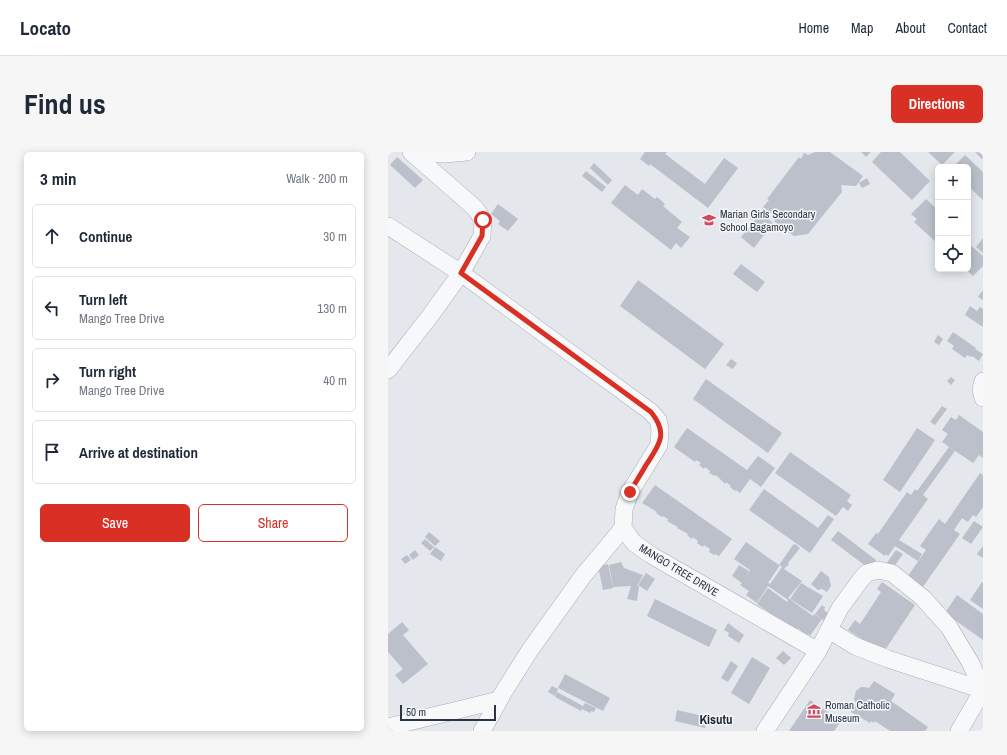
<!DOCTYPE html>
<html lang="en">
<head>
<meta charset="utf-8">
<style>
  body { margin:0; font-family:"Archivo Narrow",sans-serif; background:#f6f6f7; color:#1f2937 }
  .controls { position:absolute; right:12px; top:12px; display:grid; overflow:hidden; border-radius:6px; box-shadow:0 2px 10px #0003 }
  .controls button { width:36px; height:36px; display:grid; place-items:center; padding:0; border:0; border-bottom:1px solid #e0e1e3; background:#fff; color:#1f2937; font:20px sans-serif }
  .scale { position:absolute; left:12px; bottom:10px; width:96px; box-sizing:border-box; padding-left:4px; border:2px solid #2b3445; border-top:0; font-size:11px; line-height:14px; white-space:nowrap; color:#2b3445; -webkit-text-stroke:3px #f4f6f9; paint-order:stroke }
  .stop { position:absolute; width:12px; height:12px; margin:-9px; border:3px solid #d93025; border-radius:50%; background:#fff }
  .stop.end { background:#d93025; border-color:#fff; box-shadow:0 1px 4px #0008 }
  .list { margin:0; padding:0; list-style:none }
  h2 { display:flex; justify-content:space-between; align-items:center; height:52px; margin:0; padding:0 16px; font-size:17px }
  h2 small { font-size:13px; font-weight:400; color:#747a83 }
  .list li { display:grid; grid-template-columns:26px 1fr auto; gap:12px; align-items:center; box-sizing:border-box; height:64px; margin:0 8px 8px; padding:0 8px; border:1px solid #e0e1e3; border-radius:6px }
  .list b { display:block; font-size:15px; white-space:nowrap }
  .list p { margin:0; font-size:13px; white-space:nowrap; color:#747a83 }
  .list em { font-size:13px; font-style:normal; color:#747a83 }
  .actions { display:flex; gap:8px; padding:12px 16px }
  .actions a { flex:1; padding:9px 0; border:1px solid #d93025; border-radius:6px; text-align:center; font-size:14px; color:#d93025 }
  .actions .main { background:#d93025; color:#fff }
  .icon { flex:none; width:22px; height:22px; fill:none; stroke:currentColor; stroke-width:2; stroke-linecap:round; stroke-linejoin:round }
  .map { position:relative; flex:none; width:595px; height:579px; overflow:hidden; border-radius:6px }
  header { display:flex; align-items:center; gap:24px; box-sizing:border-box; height:56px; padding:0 20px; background:#fff; border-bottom:1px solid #e0e1e3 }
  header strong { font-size:19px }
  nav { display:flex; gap:22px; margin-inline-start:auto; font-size:14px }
  .intro { display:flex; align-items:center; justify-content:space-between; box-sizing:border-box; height:96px; padding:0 24px }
  h1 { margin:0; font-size:28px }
  .button { padding:10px 18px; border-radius:6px; background:#d93025; color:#fff; font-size:14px; font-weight:700 }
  main { display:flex; gap:24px; padding:0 24px }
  aside { flex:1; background:#fff; border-radius:6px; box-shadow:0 2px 10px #0003 }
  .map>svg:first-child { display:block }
  .building { fill:#bbc0ca; fill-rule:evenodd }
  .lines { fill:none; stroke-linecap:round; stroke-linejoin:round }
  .minor-casing { stroke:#a9aeb7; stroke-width:18 }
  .minor { stroke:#f7f8fa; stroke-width:17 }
  .route { stroke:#d93025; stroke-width:5 }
  .labels { text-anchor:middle; stroke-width:3; stroke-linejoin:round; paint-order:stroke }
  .poi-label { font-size:11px; fill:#2b3445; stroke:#f4f6f9; text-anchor:start }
  .street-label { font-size:11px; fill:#2b3445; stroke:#f4f6f9 }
  .quarter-label { font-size:13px; font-weight:bold; fill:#1d2536; stroke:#f4f6f9 }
</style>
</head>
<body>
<header>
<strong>Locato</strong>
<nav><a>Home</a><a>Map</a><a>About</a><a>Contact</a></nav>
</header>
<div class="intro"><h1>Find us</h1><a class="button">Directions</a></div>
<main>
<aside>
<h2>3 min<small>Walk · 200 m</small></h2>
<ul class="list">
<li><svg class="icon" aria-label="ahead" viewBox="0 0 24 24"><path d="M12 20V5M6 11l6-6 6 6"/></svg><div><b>Continue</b></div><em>30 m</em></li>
<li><svg class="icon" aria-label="left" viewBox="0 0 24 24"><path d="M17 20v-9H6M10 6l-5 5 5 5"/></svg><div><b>Turn left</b><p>Mango Tree Drive</p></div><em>130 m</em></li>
<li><svg class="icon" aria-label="right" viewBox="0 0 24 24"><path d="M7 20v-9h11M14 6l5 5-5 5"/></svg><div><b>Turn right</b><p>Mango Tree Drive</p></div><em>40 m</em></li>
<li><svg class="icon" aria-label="arrive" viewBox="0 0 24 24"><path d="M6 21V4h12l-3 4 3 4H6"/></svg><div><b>Arrive at destination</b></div></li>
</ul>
<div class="actions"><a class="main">Save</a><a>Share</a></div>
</aside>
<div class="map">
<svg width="595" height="579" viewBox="0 0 595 579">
  <rect width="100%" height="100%" fill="#e4e7ec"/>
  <g class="building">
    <polygon points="257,0 279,0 277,2 317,32 336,6 350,16 320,56 262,12 261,14 252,7"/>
    <polygon points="427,0 442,0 475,24 468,34 453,33 454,40 420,82 406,84 387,70 385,62 375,55 381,48 379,47 411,5 413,7 416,1 420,3"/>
    <polygon points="473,0 483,0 478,5"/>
    <polygon points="493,0 512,0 542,29 524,48 484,10"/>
    <polygon points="540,0 567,0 554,13"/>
    <polygon points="587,0 595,0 595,6 594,7"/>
    <polygon points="577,3 595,20 595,48 580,34 580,15 565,15"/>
    <polygon points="9,5 35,28 27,36 2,13"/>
    <polygon points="206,11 224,28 220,33 202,16"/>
    <polygon points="198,19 218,35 214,40 194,24"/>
    <polygon points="479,26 482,32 474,36 471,31"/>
    <polygon points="237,33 250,43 254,37 267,47 269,45 277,52 275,54 294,70 289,76 302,85 293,96 288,91 283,98 223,51"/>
    <polygon points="538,47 550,58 550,92 526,70 529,67 523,62"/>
    <polygon points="110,52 130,67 120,79 110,72 112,69 103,62"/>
    <polygon points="373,61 385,71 366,96 353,85"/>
    <polygon points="595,86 595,101 588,95"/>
    <polygon points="580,91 595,104 595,114 585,124 577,117 580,117"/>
    <polygon points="353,112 377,130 369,140 345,122"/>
    <polygon points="250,128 336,192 317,217 232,154"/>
    <polygon points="594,139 595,140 595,148 590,145"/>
    <polygon points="582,154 589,159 592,155 595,157 595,175 577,163"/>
    <polygon points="565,180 588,196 587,197 595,202 591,209 584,204 583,205 579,203 577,206 564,197 566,194 559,189"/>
    <polygon points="550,183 555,187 551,193 546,190"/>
    <polygon points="343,207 349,211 345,217 338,213"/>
    <polygon points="563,225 567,228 563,233 559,229"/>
    <polygon points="318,227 394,281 380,301 305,247"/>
    <polygon points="554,254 559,257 547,273 542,270"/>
    <polygon points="571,263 595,280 595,306 591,303 585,311 554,290 560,282 554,278 563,265 568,268"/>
    <polygon points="299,276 359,318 370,304 387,316 373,335 362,327 352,341 348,338 347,339 342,335 343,334 338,330 337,332 328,323 327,324 321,321 322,319 317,315 316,317 311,313 313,311 308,308 307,310 286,295"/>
    <polygon points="529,276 547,288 512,340 495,328"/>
    <polygon points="561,295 567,299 535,343 540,347 511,388 534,402 530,409 507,394 500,404 498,402 497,404 480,392 488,381 490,382 519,340 523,343 527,337 529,339"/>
    <polygon points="402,300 463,343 459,349 464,353 460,359 455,355 448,364 387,321"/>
    <polygon points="592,321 595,323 595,355 588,365 585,363 580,370 574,366 566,378 572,382 532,439 517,428 538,398 532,394 551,367 557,372"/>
    <polygon points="267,333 344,387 331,404 327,402 326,403 321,400 322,397 316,393 315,395 309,391 310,389 305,385 304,387 299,383 300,382 289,376 290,375 279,369 280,367 275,364 274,365 268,361 269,360 254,351"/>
    <polygon points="376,337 430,376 440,363 446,367 422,401 361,358"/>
    <polygon points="586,369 595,375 583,392 574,386"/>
    <polygon points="450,379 488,408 483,418 443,388"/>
    <polygon points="41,380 52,389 47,394 37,385"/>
    <polygon points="37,387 46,395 42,399 33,391"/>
    <path d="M358,390L391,413L405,393L407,392L412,396L400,411L401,412L396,417L414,429L400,446L425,464L426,462L434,467L422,484L421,482L419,484L410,476L408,479L369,452L380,436L399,450L400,448L380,434L369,451L358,443L361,439L352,433L354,431L344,424L351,413L361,419L357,427L362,418L346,407ZM392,413L394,415L382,432L380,431Z"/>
    <polygon points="595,394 595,406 589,402"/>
    <polygon points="47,395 57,402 53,409 42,402"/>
    <polygon points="27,398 31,403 25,408 21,403"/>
    <polygon points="508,398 515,402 505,416 498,412"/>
    <polygon points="19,403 23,408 17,412 13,407"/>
    <polygon points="233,410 236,416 255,423 249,434 251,434 249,449 239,447 243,434 225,435 221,413"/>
    <polygon points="220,412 225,436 215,438 210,414"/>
    <polygon points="433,419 441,425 443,434 439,440 434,437 430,438 423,432"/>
    <polygon points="258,421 267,427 259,439 250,433"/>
    <polygon points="494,430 527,453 495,501 460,478 467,468 472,472 493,440 489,437"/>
    <polygon points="594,430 595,431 595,457 582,448"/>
    <polygon points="413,431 435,444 424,461 402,447"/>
    <polygon points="569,443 595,462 595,488 557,461"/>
    <polygon points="267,447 329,478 321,495 259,464"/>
    <polygon points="434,453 437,455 436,458 441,462 437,469 427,462"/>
    <polygon points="14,470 21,478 15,483 40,512 15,532 7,523 15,517 0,500 0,482"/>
    <polygon points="340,471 356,483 351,491 340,484 341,481 336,478"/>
    <polygon points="395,499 403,506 396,513 388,506"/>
    <polygon points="364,505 382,516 361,552 343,541"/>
    <polygon points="343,509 350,514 340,530 333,526"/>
    <polygon points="177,522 222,546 215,559 170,536"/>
    <polygon points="486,529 507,542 503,549 540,575 537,579 502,579 487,569 486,571 483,569 482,571 463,560 468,552 466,547 468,539 473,535 476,535 481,536"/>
    <polygon points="164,534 170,537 167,544 160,540"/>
    <polygon points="169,540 195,554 197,551 208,556 206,560 203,559 202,561 194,557 193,559 167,545"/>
    <polygon points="422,548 453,569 446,579 401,579"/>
    <polygon points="289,558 319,565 317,576 287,569"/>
  </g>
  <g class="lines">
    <defs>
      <g id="minor">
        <polyline points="25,1 56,2 79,0"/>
        <polyline points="0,74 73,121 263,260 270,268 272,277 271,293 242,340 236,357 235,376 246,391 263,403 430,499"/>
        <polyline points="0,218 42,164 73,121 94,84 95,68 87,56 23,0"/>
        <polyline points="595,229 593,237 595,246"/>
        <polyline points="441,478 467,494 500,507 595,538"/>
        <polyline points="0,575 111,548"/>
        <polyline points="94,579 115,541 142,498 195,424 235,376"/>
        <polyline points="377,579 430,499 452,456 474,426 479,421 490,418 504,421 535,446 561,475 582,510 595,538"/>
        <polyline points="571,579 595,538"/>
      </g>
    </defs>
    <use href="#minor" class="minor-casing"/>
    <use href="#minor" class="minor"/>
  </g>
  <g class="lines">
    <path class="route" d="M95,68L94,84L73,121L263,260C281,282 271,293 258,313C253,322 247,331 242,340"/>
  </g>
  <defs>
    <symbol id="school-bare" viewBox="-9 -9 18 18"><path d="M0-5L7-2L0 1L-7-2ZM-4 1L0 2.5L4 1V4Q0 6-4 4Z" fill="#d1495b" stroke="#f4f6f9" stroke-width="2.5" paint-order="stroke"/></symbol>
    <symbol id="museum-bare" viewBox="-9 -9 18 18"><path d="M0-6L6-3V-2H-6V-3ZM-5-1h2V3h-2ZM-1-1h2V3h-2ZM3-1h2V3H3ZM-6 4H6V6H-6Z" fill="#d1495b" stroke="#f4f6f9" stroke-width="2.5" paint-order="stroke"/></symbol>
  </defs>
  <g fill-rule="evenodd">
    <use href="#school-bare" x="311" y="58" width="20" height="20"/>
    <use href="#museum-bare" x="416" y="549" width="20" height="20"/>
  </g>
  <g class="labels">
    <g class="poi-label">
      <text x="332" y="66">Marian Girls Secondary<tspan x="332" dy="13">School Bagamoyo</tspan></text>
      <text x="437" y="557">Roman Catholic<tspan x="437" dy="13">Museum</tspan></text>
    </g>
    <g class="street-label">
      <text transform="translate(291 418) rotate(31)" y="4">MANGO TREE DRIVE</text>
    </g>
    <g class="quarter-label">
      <text x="328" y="572">Kisutu</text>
    </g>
  </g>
</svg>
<div class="controls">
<button>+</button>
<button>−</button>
<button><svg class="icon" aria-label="locate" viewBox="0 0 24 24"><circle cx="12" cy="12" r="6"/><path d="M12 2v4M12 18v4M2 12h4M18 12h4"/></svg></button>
</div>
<div class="scale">50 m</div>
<div class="stop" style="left:95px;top:68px"></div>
<div class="stop end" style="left:242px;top:340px"></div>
</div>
</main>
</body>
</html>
